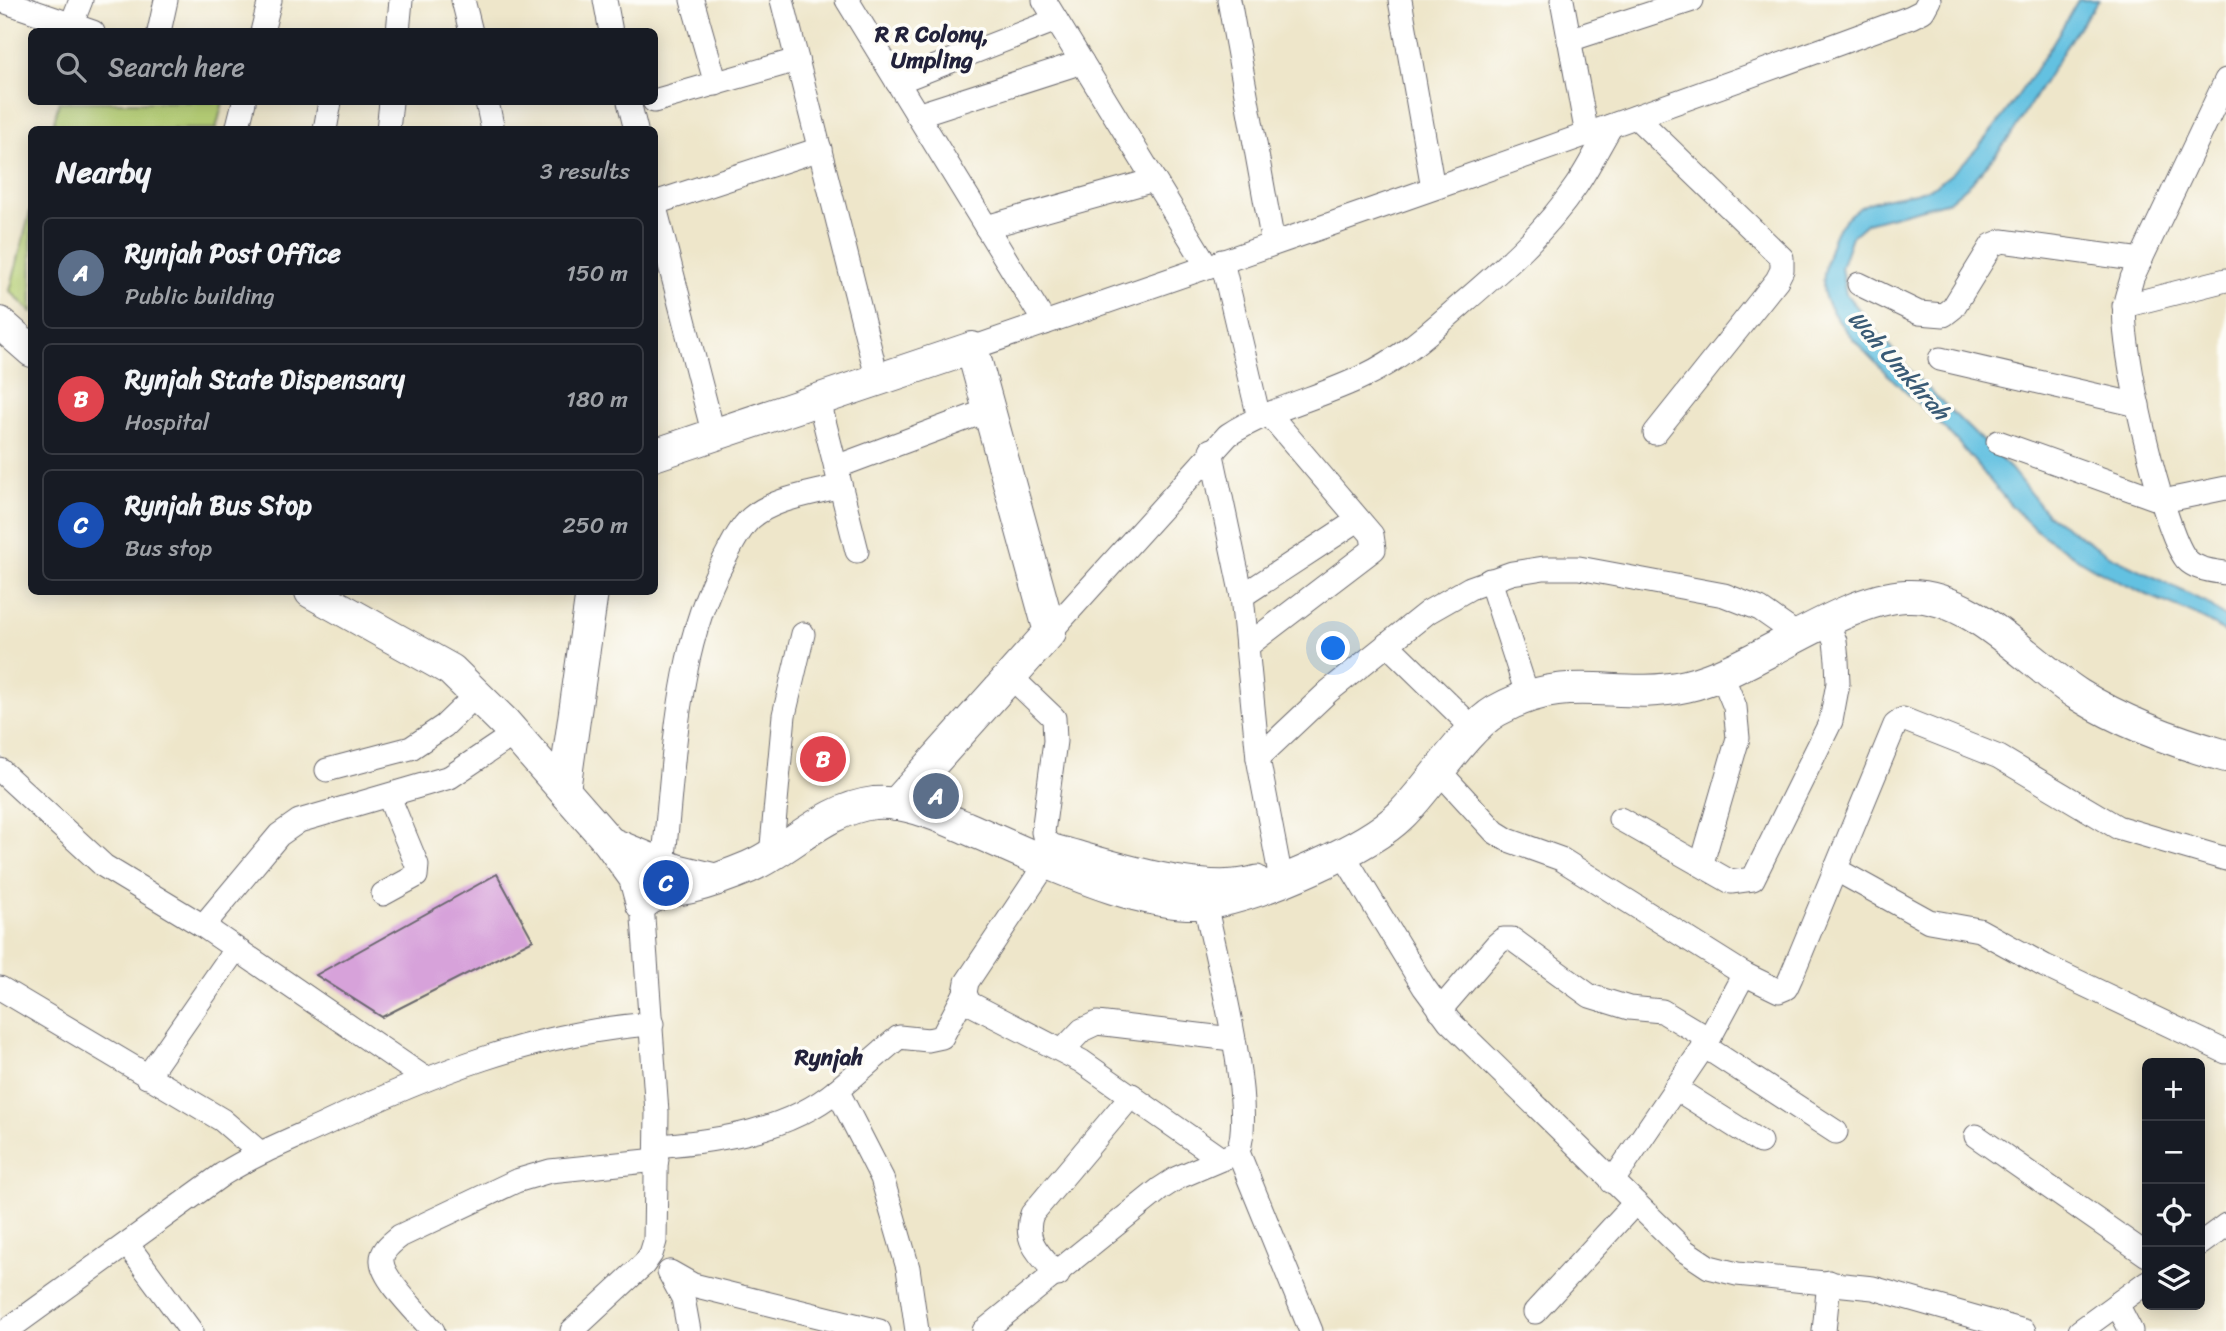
<!DOCTYPE html>
<html lang="en">
<head>
<meta charset="utf-8">
<style>
  body { margin:0; font-family:Sriracha,sans-serif; background:#20242c; color:#f1f3f6 }
  .controls { position:absolute; right:21px; bottom:21px; display:grid; overflow:hidden; border-radius:10px; box-shadow:0 4px 18px #0003 }
  .controls button { width:63px; height:63px; display:grid; place-items:center; padding:0; border:0; border-bottom:2px solid #363941; background:#171b24; color:#f1f3f6; font:35px sans-serif }
  .you { position:absolute; left:1334px; top:649px; width:24px; height:24px; margin:-18px; border:5px solid #fff; border-radius:50%; background:#1a73e8; box-shadow:0 0 0 10px #1a73e833 }
  .badge { display:grid; place-items:center; width:46px; height:46px; border-radius:50%; background:#ea580c; color:#fff; font-size:23px; font-weight:700 }
  .pin { position:absolute; translate:-50% -50%; border:4px solid #fff; box-shadow:0 2px 7px #0006 }
  .list { margin:0; padding:0; list-style:none }
  h2 { display:flex; justify-content:space-between; align-items:center; height:91px; margin:0; padding:0 28px; font-size:30px }
  h2 small { font-size:23px; font-weight:400; color:#9ea1a6 }
  .list li { display:grid; grid-template-columns:46px 1fr auto; gap:21px; align-items:center; box-sizing:border-box; height:112px; margin:0 14px 14px; padding:0 14px; border:2px solid #363941; border-radius:10px }
  .list b { display:block; font-size:26px; white-space:nowrap }
  .list p { margin:0; font-size:23px; white-space:nowrap; color:#9ea1a6 }
  .list em { font-size:23px; font-style:normal; color:#9ea1a6 }
  .icon { flex:none; width:38px; height:38px; fill:none; stroke:currentColor; stroke-width:2; stroke-linecap:round; stroke-linejoin:round }
  .map { position:relative; flex:none; width:2226px; height:1331px; overflow:hidden }
  .search { position:absolute; background:#171b24; box-shadow:0 4px 18px #0003; left:28px; top:28px; width:630px; height:77px; display:flex; align-items:center; gap:18px; box-sizing:border-box; padding:0 24px; border-radius:10px; color:#9ea1a6; font-size:26px }
  .panel { position:absolute; background:#171b24; box-shadow:0 4px 18px #0003; left:28px; top:126px; width:630px; height:469px; border-radius:10px }
  .map>svg:first-child { display:block }
  .green { fill:#bad379; stroke:#6e7a5a; stroke-width:2 }
  .water { fill:#63c1e1; stroke:#42728e; stroke-width:2 }
  .building { fill:#d7a2da }
  .lines { fill:none; stroke-linecap:round; stroke-linejoin:round }
  .street-casing { stroke:#69676d; stroke-width:25 }
  .secondary-casing { stroke:#69676d; stroke-width:34 }
  .street { stroke:#fff; stroke-width:23 }
  .secondary { stroke:#fff; stroke-width:32 }
  .labels { text-anchor:middle; stroke-width:7; stroke-linejoin:round; paint-order:stroke }
  .neighbourhood-label { font-size:23px; font-weight:bold; fill:#22223b; stroke:#fdfcf7 }
  .water-label { font-size:23px; font-style:italic; fill:#395a75; stroke:#fdfcf7 }
</style>
</head>
<body>
<div class="map">
<svg width="2226" height="1331" viewBox="0 0 2226 1331">
  <rect width="100%" height="100%" fill="#fdfcf7"/>
  <filter id="ink" filterUnits="userSpaceOnUse"><feTurbulence type="fractalNoise" baseFrequency=".0143" numOctaves="2"/><feDisplacementMap in="SourceGraphic" scale="14" xChannelSelector="R" yChannelSelector="G"/><feConvolveMatrix kernelMatrix="1 2 1 2 8 2 1 2 1" color-interpolation-filters="sRGB"/></filter>
  <filter id="wash" filterUnits="userSpaceOnUse"><feTurbulence type="fractalNoise" baseFrequency=".00686" numOctaves="4" result="noise"/><feDisplacementMap in="SourceGraphic" scale="28" xChannelSelector="R" yChannelSelector="G"/><feGaussianBlur stdDeviation="1.57" result="paint"/><feColorMatrix in="noise" values="0 0 0 0 0 0 0 0 0 0 0 0 0 0 0 0 0 1.4 0 .05"/><feComposite in="paint" operator="in"/></filter>
  <g filter="url(#wash)">
    <rect width="100%" height="100%" fill="#eee6ca"/>
    <g class="green">
      <polygon points="59,102 223,102 216,129 52,129"/>
      <polygon points="31,208 32,312 31,312 10,291"/>
    </g>
    <path class="water" d="M2078,0H2099L2072,37L2010,137L1974,180L1949,201L1867,223L1852,236L1841,268L1846,294L1911,372L2011,469L2047,514L2111,556L2205,602L2226,618V634C2204,615 2172,606 2145,594C2111,579 2074,558 2044,536C2008,509 1982,467 1951,435C1921,404 1833,331 1824,294C1820,280 1831,239 1839,227C1868,186 1907,206 1942,181C1987,150 2051,49 2078,0Z"/>
    <g id="blocks">
      <g class="building">
        <polygon points="816,738 846,749 835,776 806,765"/>
        <polygon points="497,874 533,940 382,1017 316,975"/>
      </g>
    </g>
  </g>
  <g filter="url(#ink)">
    <use href="#blocks" fill-opacity="0" stroke="#69676d" stroke-width="2"/>
    <g class="lines">
      <defs>
        <g id="street">
          <polyline points="0,0 93,32"/>
          <polyline points="463,0 471,32"/>
          <polyline points="605,0 611,32"/>
          <polyline points="692,0 716,84"/>
          <polyline points="782,0 878,381"/>
          <polyline points="847,0 1045,323"/>
          <polyline points="1044,0 1207,266"/>
          <polyline points="1229,0 1273,243"/>
          <polyline points="1400,0 1433,188"/>
          <polyline points="1562,0 1587,135"/>
          <polyline points="72,23 81,0"/>
          <polyline points="159,32 166,0"/>
          <polyline points="262,32 270,0"/>
          <polyline points="398,32 401,0"/>
          <polyline points="1569,40 1692,0"/>
          <path d="M2226,80L2132,278C2130,287 2126,296 2125,304C2119,343 2162,529 2186,559C2196,570 2213,571 2226,573"/>
          <polyline points="897,82 1056,20"/>
          <polyline points="654,101 797,60"/>
          <polyline points="487,102 493,130"/>
          <polyline points="629,102 636,130"/>
          <polyline points="917,115 1082,62"/>
          <polyline points="1636,117 1782,258 1782,270 1777,280 1655,433"/>
          <polyline points="237,130 244,102"/>
          <polyline points="325,130 330,102"/>
          <polyline points="388,130 391,102"/>
          <polyline points="654,203 714,436"/>
          <polyline points="655,203 820,149"/>
          <polyline points="986,227 1154,180"/>
          <polyline points="1222,261 1259,418"/>
          <polyline points="1859,284 1919,313 1944,315 1953,308 1992,245 2002,241 2141,260"/>
          <polyline points="2124,306 2226,280"/>
          <path d="M972,348C1286,240 1600,132 1911,17L1923,11L1929,0"/>
          <polyline points="1940,359 2138,405"/>
          <polyline points="819,401 857,551"/>
          <polyline points="1998,442 2163,501 2226,488"/>
          <polyline points="1211,450 1242,596 1258,758 1281,879"/>
          <polyline points="836,467 989,410"/>
          <polyline points="1490,580 1528,697"/>
          <polyline points="1242,596 1358,520"/>
          <path d="M1050,632L1228,435C1269,408 1320,398 1364,376C1402,358 1431,331 1462,304C1504,268 1545,232 1576,186C1589,167 1599,146 1611,126"/>
          <polyline points="1387,644 1475,730"/>
          <polyline points="1247,646 1374,549 1372,535 1269,414"/>
          <path d="M1010,676L1054,718L1055,741L1043,832L1045,840L1053,846C1109,860 1202,894 1257,877"/>
          <polyline points="1258,758 1329,691 1428,612 1470,588 1512,573 1544,568 1579,568 1724,595 1760,609 1800,637"/>
          <polyline points="0,770 104,866 203,926 426,1079"/>
          <polyline points="327,770 411,748 444,726 476,695"/>
          <polyline points="1440,772 1495,832 1508,840 1561,859 1744,974 1779,991 1786,988 1791,977 1895,725 1903,719 1999,757 2117,827 2226,859"/>
          <polyline points="1620,819 1731,882 1753,879 1831,721 1838,683 1837,660 1835,641 1827,623"/>
          <polyline points="1343,854 1424,987 1449,1021 1685,1251 1709,1267 1737,1274 1873,1288 2024,1331"/>
          <polyline points="771,856 784,715 803,634"/>
          <polyline points="1047,862 967,982 965,993 969,1003 1081,1061 1221,1159"/>
          <polyline points="1702,863 1738,738 1735,707 1721,673"/>
          <path d="M663,865C675,762 674,651 725,558C732,545 739,529 751,518C774,498 812,494 840,486"/>
          <polyline points="1835,869 1929,921 1979,930 2045,966 2226,1052"/>
          <polyline points="383,894 416,876 417,865 389,797"/>
          <polyline points="203,926 279,835 299,821 450,777 514,734"/>
          <polyline points="0,988 222,1120 259,1152"/>
          <polyline points="1440,1010 1497,944 1503,939 1512,939 1590,996 1629,1008 1662,1011 1709,1039"/>
          <polyline points="1704,1046 1836,1132"/>
          <polyline points="1063,1050 1082,1030 1097,1023 1232,1039"/>
          <polyline points="147,1077 235,950"/>
          <polyline points="1675,1088 1760,1142"/>
          <polyline points="837,1090 882,1178 908,1268 917,1331"/>
          <polyline points="1976,1136 2147,1255"/>
          <path d="M657,1146C718,1141 788,1131 837,1090C858,1073 878,1054 899,1037L928,1040L942,1037L965,993"/>
          <polyline points="1238,1152 1311,1331"/>
          <polyline points="1612,1182 1709,1039 1744,974"/>
          <polyline points="127,1244 191,1331"/>
          <polyline points="2200,1244 2226,1225"/>
          <polyline points="669,1272 683,1298 689,1331"/>
          <polyline points="670,1272 693,1285 879,1331"/>
          <path d="M1058,1275C1041,1256 1022,1241 1032,1214L1132,1095"/>
          <polyline points="2117,1304 2131,1331"/>
          <polyline points="1535,1312 1635,1203"/>
          <path d="M6,1331L223,1174C255,1154 288,1141 323,1125C428,1075 535,1032 652,1024"/>
          <path d="M433,1331C421,1316 382,1279 382,1261C381,1250 392,1243 400,1236L516,1181L550,1171L657,1160"/>
          <polyline points="572,1331 644,1264 651,1254 655,1241 657,1112 642,904"/>
          <path d="M984,1331L1160,1189L1177,1178L1238,1152C1256,1103 1216,959 1205,903"/>
          <polyline points="1824,1331 1829,1282"/>
          <polyline points="2080,1331 2147,1282"/>
        </g>
        <g id="secondary">
          <polyline points="0,323 32,351"/>
          <polyline points="654,455 972,348 1050,632 896,804"/>
          <polyline points="311,592 451,670 505,723 609,842 635,878 642,904"/>
          <polyline points="564,790 592,592"/>
          <polyline points="610,843 676,870 713,879"/>
          <path d="M642,904C657,891 672,891 691,887C711,882 730,875 749,867C792,848 825,809 874,803C905,800 939,816 967,828C1034,856 1146,915 1219,901C1266,891 1367,849 1401,815C1430,787 1464,730 1496,711C1570,669 1615,702 1686,686C1755,670 1840,599 1906,596C1972,593 2028,663 2079,695C2124,723 2176,742 2226,756"/>
        </g>
      </defs>
      <use href="#street" class="street-casing"/>
      <use href="#secondary" class="secondary-casing"/>
      <use href="#street" class="street"/>
      <use href="#secondary" class="secondary"/>
    </g>
  </g>
  <g class="labels">
    <g class="neighbourhood-label">
      <text x="932" y="42">R R Colony,<tspan x="932" dy="26">Umpling</tspan></text>
      <text x="829" y="1065">Rynjah</text>
    </g>
    <g class="water-label">
      <text transform="translate(1899 365) rotate(48)" y="8">Wah Umkhrah</text>
    </g>
  </g>
</svg>
<div class="controls">
<button>+</button>
<button>−</button>
<button><svg class="icon" aria-label="locate" viewBox="0 0 24 24"><circle cx="12" cy="12" r="6"/><path d="M12 2v4M12 18v4M2 12h4M18 12h4"/></svg></button>
<button><svg class="icon" aria-label="layers" viewBox="0 0 24 24"><path d="M12 4l9 5-9 5-9-5zM3 14l9 5 9-5"/></svg></button>
</div>
<div class="you"></div>
<div class="pin badge" style="left:936px;top:796px;background:#5c6f8a">A</div>
<div class="pin badge" style="left:823px;top:759px;background:#e0444e">B</div>
<div class="pin badge" style="left:666px;top:883px;background:#1a4fb4">C</div>
<div class="search"><svg class="icon" aria-label="search" viewBox="0 0 24 24"><circle cx="10" cy="10" r="6"/><path d="M15 15l6 6"/></svg>Search here</div>
<section class="panel">
<h2>Nearby<small>3 results</small></h2>
<ul class="list">
<li><span class="badge" style="background:#5c6f8a">A</span><div><b>Rynjah Post Office</b><p>Public building</p></div><em>150 m</em></li>
<li><span class="badge" style="background:#e0444e">B</span><div><b>Rynjah State Dispensary</b><p>Hospital</p></div><em>180 m</em></li>
<li><span class="badge" style="background:#1a4fb4">C</span><div><b>Rynjah Bus Stop</b><p>Bus stop</p></div><em>250 m</em></li>
</ul>
</section>
</div>
</body>
</html>
